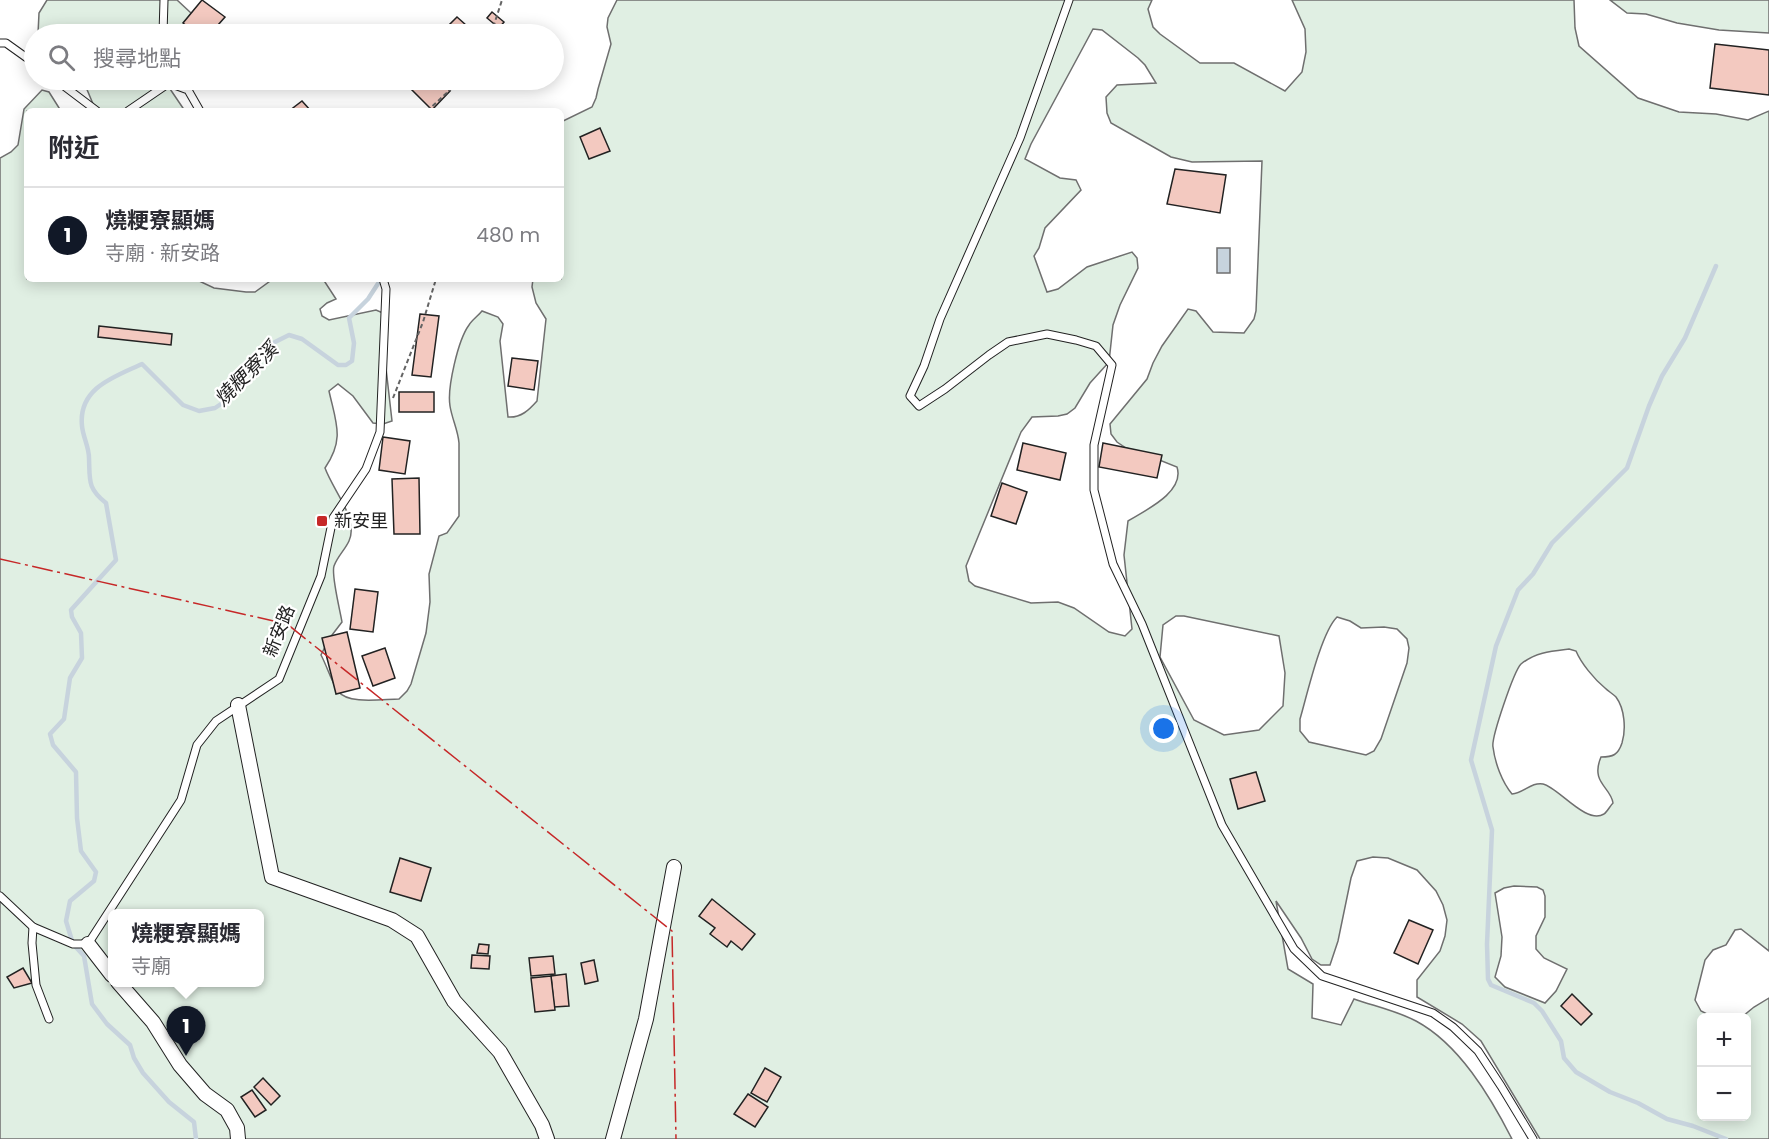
<!DOCTYPE html>
<html lang="zh-TW">
<head>
<meta charset="utf-8">
<style>
  body { margin:0; font-family:Poppins,"Noto Sans TC",sans-serif; background:#f2f2f3; color:#2b2b33 }
  .controls { position:absolute; right:18px; bottom:18px; display:grid; overflow:hidden; border-radius:9px; box-shadow:0 3px 15px #0003 }
  .controls button { width:54px; height:54px; display:grid; place-items:center; padding:0; border:0; border-bottom:2px solid #e1e1e2; background:#fff; color:#2b2b33; font:30px sans-serif }
  .you { position:absolute; left:1164px; top:729px; width:21px; height:21px; margin:-15px; border:4px solid #fff; border-radius:50%; background:#1a73e8; box-shadow:0 0 0 9px #1a73e833 }
  .badge { display:grid; place-items:center; width:39px; height:39px; border-radius:50%; background:#111827; color:#fff; font-size:20px; font-weight:700 }
  .pin { position:absolute; translate:-50% -50px; filter:drop-shadow(0 2px 3px #0008) }
  .pin::after { content:''; position:absolute; top:32px; width:21px; height:18px; background:inherit; clip-path:polygon(0 0,100% 0,50% 100%) }
  .popup { position:absolute; left:108px; top:909px; width:156px; height:78px; box-sizing:border-box; display:grid; place-content:center; border-radius:9px; background:#fff; filter:drop-shadow(0 2px 4px #0005); font-size:20px; white-space:nowrap; color:#7c7c81 }
  .popup b { font-size:22px; color:#2b2b33 }
  .popup::after { content:''; position:absolute; left:50%; top:100%; margin-left:-12px; border:12px solid transparent; border-top-color:#fff }
  .list { margin:0; padding:0; list-style:none }
  h2 { display:flex; justify-content:space-between; align-items:center; height:78px; margin:0; padding:0 24px; font-size:26px }
  h2 small { font-size:20px; font-weight:400; color:#7c7c81 }
  .list li { display:grid; grid-template-columns:39px 1fr auto; gap:18px; align-items:center; box-sizing:border-box; height:96px; padding:0 24px; border-top:2px solid #e1e1e2 }
  .list b { display:block; font-size:22px; white-space:nowrap }
  .list p { margin:0; font-size:20px; white-space:nowrap; color:#7c7c81 }
  .list em { font-size:20px; font-style:normal; color:#7c7c81 }
  .icon { flex:none; width:33px; height:33px; fill:none; stroke:currentColor; stroke-width:2; stroke-linecap:round; stroke-linejoin:round }
  .map { position:relative; flex:none; width:1769px; height:1139px; overflow:hidden }
  .search { position:absolute; background:#fff; box-shadow:0 3px 15px #0003; left:24px; top:24px; width:540px; height:66px; display:flex; align-items:center; gap:15px; box-sizing:border-box; padding:0 21px; border-radius:33px; color:#7c7c81; font-size:22px }
  .panel { position:absolute; background:#fff; box-shadow:0 3px 15px #0003; left:24px; top:108px; width:540px; height:174px; border-radius:9px }
  .map>svg:first-child { display:block }
  .green { fill:#e0efe3; stroke:#6f6f6f; stroke-width:1.5; fill-rule:evenodd }
  .water { fill:#c7d3dd; stroke:#6f6f6f; stroke-width:1.5 }
  .lines { fill:none; stroke-linecap:round; stroke-linejoin:round }
  .stream { stroke:#c7d3dd; stroke-width:4.5 }
  .building { fill:#f3c9c0; stroke:#222; stroke-width:1.5 }
  .lane-casing { stroke:#222; stroke-width:9 }
  .street-casing { stroke:#222; stroke-width:16 }
  .path { stroke:#646464; stroke-width:2; stroke-dasharray:4.5 3; stroke-linecap:butt }
  .lane { stroke:#fff; stroke-width:7 }
  .street { stroke:#fff; stroke-width:14 }
  .power { stroke:#c62828; stroke-width:1.5; stroke-dasharray:21 4.5 3 4.5; stroke-linecap:butt }
  .poi-dot { fill:#c62828; stroke:#fff; stroke-width:2 }
  .labels { text-anchor:middle; stroke-width:4.5; stroke-linejoin:round; paint-order:stroke }
  .poi-label { font-size:18px; fill:#222; stroke:#fff; text-anchor:start }
  .street-label { font-size:18px; fill:#222; stroke:#fff }
  .water-label { font-size:20px; font-style:italic; fill:#222; stroke:#fff }
</style>
</head>
<body>
<div class="map">
<svg width="1769" height="1139" viewBox="0 0 1769 1139">
  <rect width="100%" height="100%" fill="#fff"/>
  <g class="green">
    <polygon points="47,0 177,0 191,13 189,34 38,34 39,13"/>
    <path d="M617,0H1152L1148,9L1153,27L1160,34L1200,63H1234L1285,91L1302,72L1306,52L1305,29L1292,0H1574L1575,28L1579,46L1638,98L1679,112L1716,114L1748,120L1769,111V951L1741,929L1735,930L1726,945L1713,950L1705,960L1695,1000L1701,1011L1713,1017L1702,1018V1116H1746V1018L1742,1017L1754,1007L1769,998V1139H1540L1481,1041L1462,1024L1417,997V980L1440,951L1445,936L1447,920L1443,905L1436,891L1417,870L1388,858L1373,857L1357,861L1351,878L1338,941L1330,965H1321L1312,959L1301,938L1276,901L1288,969L1313,984L1312,1018L1341,1025L1354,999C1374,1006 1397,1011 1416,1021C1459,1044 1490,1096 1512,1139H0V158L11,152L18,145L24,109L42,90L49,92L61,111H27V279H195L214,288L246,292H255L273,279H323L336,299L327,303L320,309L322,316L329,320L376,310L383,313L382,333L392,421L383,424L373,423L353,396L338,384L329,391C336,423 345,439 325,468C332,487 350,509 351,528C353,544 339,552 334,566C331,575 340,610 342,622L329,639L321,655C327,666 331,681 338,691C348,705 383,699 399,699L407,691L411,684L426,633L430,602L429,574L439,536L447,533L459,516V443C458,430 452,419 450,406C447,388 458,340 469,325C472,320 478,316 482,311L498,317L503,324L500,341L508,417C521,418 529,410 537,401L546,319L536,303L532,287L533,279H561V122L592,107L596,98L598,89L611,44L607,27L608,18ZM1093,29L1102,30L1138,58L1145,65L1156,83L1117,85L1106,97L1107,113L1111,123L1171,157L1192,162L1262,161L1256,311L1254,319L1244,333L1213,332L1196,311L1188,309L1162,346L1153,363L1147,379L1110,424L1111,434L1117,442L1126,448L1137,451L1177,467C1185,492 1146,510 1128,521L1124,555L1132,629L1125,636L1109,632L1074,608L1058,602L1031,603L975,586L969,581L966,566L1021,432L1032,417L1058,416L1067,414L1075,408L1090,383L1109,362L1113,325L1120,305L1138,268L1137,258L1132,252L1087,267L1058,289L1047,292L1034,256L1039,248L1045,228L1081,190L1076,180L1060,178L1025,159L1031,144ZM1176,616H1184L1279,636L1285,673L1283,706L1259,730L1224,735L1194,720L1160,657L1163,625ZM1337,617L1350,621L1361,628L1384,627L1397,629L1407,639L1409,648L1407,663L1381,739L1374,751L1366,755L1309,742L1300,731V719C1307,695 1321,633 1337,617ZM1569,649L1576,651C1581,663 1594,679 1605,688C1608,691 1613,694 1616,697C1625,709 1626,730 1622,743C1618,755 1613,757 1601,757C1590,783 1611,787 1613,803C1610,806 1607,812 1604,814C1586,825 1558,787 1543,784C1531,782 1524,793 1512,794C1502,782 1495,763 1493,747C1491,738 1514,671 1521,664C1536,652 1552,651 1569,649ZM1514,886L1537,887L1543,890L1545,896V917L1536,936V949L1544,958L1567,969L1556,991L1545,1003L1505,987L1495,977L1501,956L1502,937L1495,893L1504,888ZM112,914H260V982H112Z"/>
    <polygon points="1610,0 1769,0 1769,33 1719,30 1677,23 1646,14 1627,13"/>
    <polygon points="83,80 169,80 166,83 185,111 96,111"/>
  </g>
  <rect class="water" x="1217" y="248" width="13" height="25"/>
  <g class="lines">
    <g class="stream">
      <polyline points="1716,266 1685,338 1662,376 1649,406 1627,468 1552,543 1533,574 1518,590 1496,646 1471,760 1492,830 1487,944 1488,979 1491,985 1534,1003 1542,1011 1561,1041 1564,1058 1576,1072 1610,1092 1638,1103 1667,1119 1693,1126 1726,1139"/>
      <path d="M196,1139L194,1122L169,1102L143,1073L134,1058L130,1045L107,1024L92,1004L84,956L73,944L66,921L70,901L94,881L96,872L81,851L77,818L76,772L53,745L50,734L64,719L70,678L82,658L81,633L72,617L71,610L116,560L106,503C87,488 90,480 89,458C89,447 83,437 82,426C78,388 114,377 142,364L183,405L199,411L215,408L224,402L249,365L275,342L289,335L302,339L338,365H346L352,361L354,343L349,318L368,299L381,279"/>
    </g>
  </g>
  <g class="building">
    <polygon points="202,0 225,17 210,34 197,34 183,23"/>
    <polygon points="492,12 504,22 499,28 487,18"/>
    <polygon points="457,17 476,34 456,34 447,27"/>
    <polygon points="1715,44 1769,50 1769,95 1710,88"/>
    <polygon points="413,80 439,80 450,91 432,110 407,85"/>
    <polygon points="302,101 311,111 289,111"/>
    <polygon points="600,128 610,151 589,159 580,137"/>
    <polygon points="1175,169 1226,175 1220,213 1167,204"/>
    <polygon points="420,314 439,316 431,377 412,375"/>
    <polygon points="99,326 172,334 171,345 98,337"/>
    <polygon points="512,358 538,361 534,390 508,386"/>
    <rect x="399" y="392" width="35" height="20"/>
    <polygon points="383,437 410,441 405,474 379,470"/>
    <polygon points="1023,443 1066,453 1060,480 1017,470"/>
    <polygon points="1103,443 1162,455 1157,478 1099,467"/>
    <polygon points="419,478 420,534 394,534 392,479"/>
    <polygon points="1002,483 1027,492 1016,524 991,516"/>
    <polygon points="355,589 378,592 373,632 350,629"/>
    <polygon points="347,632 360,688 336,694 322,638"/>
    <polygon points="385,648 395,678 373,686 362,656"/>
    <polygon points="1256,772 1265,801 1238,809 1230,779"/>
    <polygon points="400,858 431,868 421,901 390,892"/>
    <polygon points="712,899 755,934 742,950 731,941 727,947 710,934 715,928 699,916"/>
    <polygon points="1409,920 1433,930 1418,964 1394,953"/>
    <polygon points="479,944 489,945 488,954 477,953"/>
    <polygon points="472,955 490,956 489,969 471,968"/>
    <polygon points="553,956 555,974 531,976 529,958"/>
    <polygon points="594,960 598,981 585,984 581,963"/>
    <polygon points="23,968 32,983 14,988 7,977"/>
    <polygon points="566,974 569,1006 554,1007 551,976"/>
    <polygon points="551,976 555,1010 535,1012 531,978"/>
    <polygon points="1572,994 1592,1014 1581,1025 1561,1006"/>
    <polygon points="765,1068 781,1077 767,1102 751,1093"/>
    <polygon points="263,1078 280,1096 271,1105 254,1087"/>
    <polygon points="252,1090 266,1110 255,1117 241,1097"/>
    <polygon points="748,1094 768,1107 755,1127 734,1114"/>
  </g>
  <g class="lines">
    <defs>
      <g id="lane">
        <polyline points="1069,0 1020,138 940,319 924,366 910,396 919,406 945,389 989,355 1008,342 1047,334 1076,340 1096,346 1112,365 1094,445 1094,490 1113,564 1142,624 1222,825 1294,949 1322,976 1433,1013 1453,1027 1478,1051 1501,1086 1533,1139"/>
        <polyline points="163,34 164,0"/>
        <polyline points="0,43 6,43 34,63"/>
        <polyline points="56,80 97,111"/>
        <polyline points="128,111 169,83 188,90 200,111"/>
        <polyline points="0,896 33,927 73,944 88,944 181,800 197,745 216,721 279,679 321,576 333,518 366,469 380,432 386,289 383,279"/>
        <polyline points="33,927 32,943 36,985 49,1019"/>
      </g>
      <g id="street">
        <polyline points="238,705 272,877 392,920 417,936 454,1001 500,1052 542,1125 547,1139"/>
        <polyline points="88,944 112,975"/>
        <polyline points="118,982 153,1022 180,1065 205,1094 227,1110 237,1128 238,1139"/>
        <polyline points="613,1139 646,1019 674,867"/>
      </g>
    </defs>
    <use href="#lane" class="lane-casing"/>
    <use href="#street" class="street-casing"/>
    <g class="path">
      <polyline points="491,34 502,0"/>
      <polyline points="427,111 461,80"/>
      <polyline points="393,398 423,322 436,279"/>
    </g>
    <use href="#lane" class="lane"/>
    <use href="#street" class="street"/>
    <polyline class="power" points="0,559 287,624 672,931 676,1139"/>
  </g>
  <rect class="poi-dot" x="316" y="515" width="12" height="12" rx="3"/>
  <g class="labels">
    <g class="poi-label">
      <text x="334" y="527">新安里</text>
    </g>
    <g class="street-label">
      <text transform="translate(279 631) rotate(-68)" y="6">新安路</text>
    </g>
    <g class="water-label">
      <text transform="translate(246 374) rotate(-45)" y="7">燒粳寮溪</text>
    </g>
  </g>
</svg>
<div class="controls">
<button>+</button>
<button>−</button>
</div>
<div class="you"></div>
<div class="pin badge" style="left:186px;top:1056px">1</div>
<div class="popup"><b>燒粳寮顯媽</b>寺廟</div>
<div class="search"><svg class="icon" aria-label="search" viewBox="0 0 24 24"><circle cx="10" cy="10" r="6"/><path d="M15 15l6 6"/></svg>搜尋地點</div>
<section class="panel">
<h2>附近<small></small></h2>
<ul class="list">
<li><span class="badge">1</span><div><b>燒粳寮顯媽</b><p>寺廟 · 新安路</p></div><em>480 m</em></li>
</ul>
</section>
</div>
</body>
</html>
